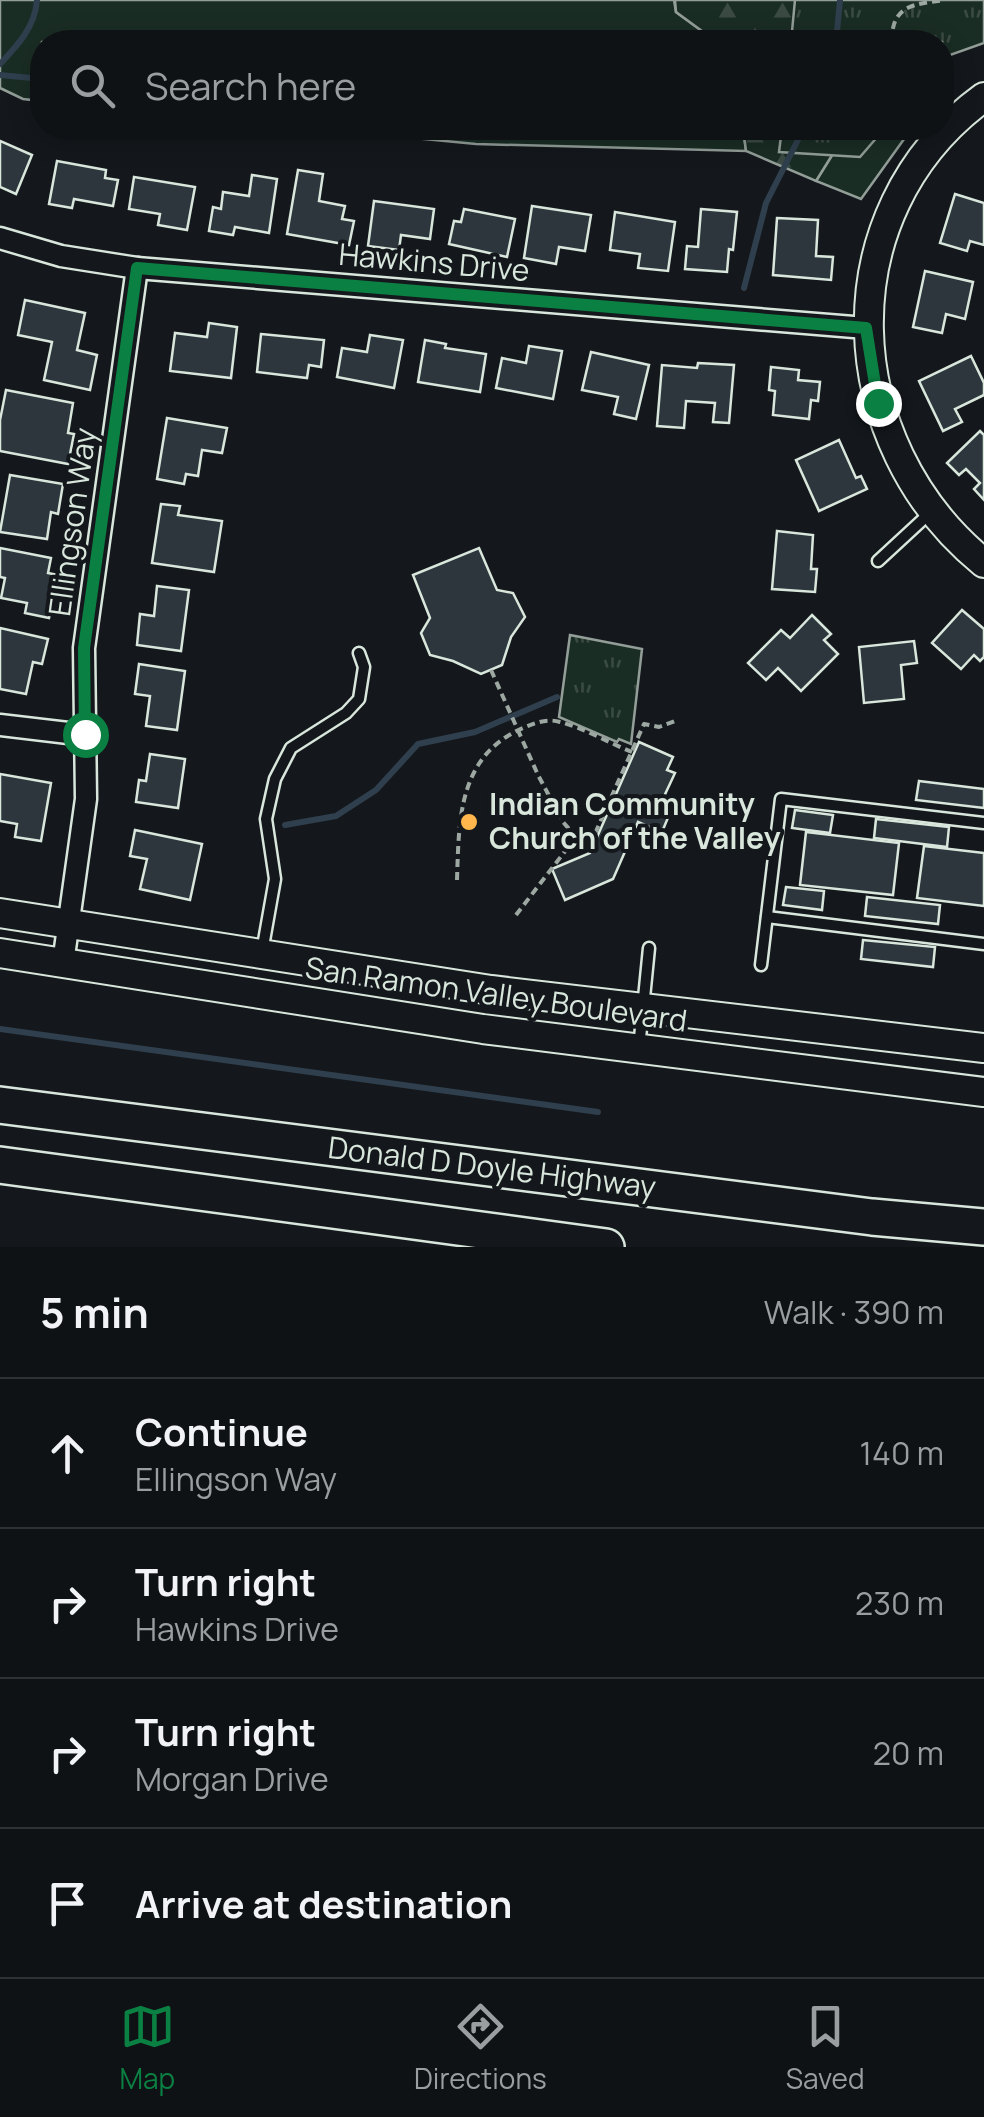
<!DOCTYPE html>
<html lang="en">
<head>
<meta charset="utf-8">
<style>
  body { margin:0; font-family:Manrope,sans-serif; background:#181b1e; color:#f1f3f6 }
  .stop { position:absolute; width:30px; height:30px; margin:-22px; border:8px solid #0b8043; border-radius:50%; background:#fff }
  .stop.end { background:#0b8043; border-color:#fff; box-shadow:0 2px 10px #0008 }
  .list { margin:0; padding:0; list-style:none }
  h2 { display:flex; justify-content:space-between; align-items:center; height:130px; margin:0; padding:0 40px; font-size:42px }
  h2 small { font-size:32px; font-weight:400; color:#9b9ea0 }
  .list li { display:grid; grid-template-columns:65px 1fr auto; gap:30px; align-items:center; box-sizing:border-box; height:150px; padding:0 40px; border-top:2px solid #2f3234 }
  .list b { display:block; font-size:38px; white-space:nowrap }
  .list p { margin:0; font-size:32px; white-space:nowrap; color:#9b9ea0 }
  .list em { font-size:32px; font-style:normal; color:#9b9ea0 }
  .icon { flex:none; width:55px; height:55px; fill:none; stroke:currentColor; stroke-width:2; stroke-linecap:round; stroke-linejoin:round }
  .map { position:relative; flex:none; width:984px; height:1247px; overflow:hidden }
  .search { position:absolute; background:#0f1215; box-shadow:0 5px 25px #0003; left:30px; right:30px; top:30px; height:110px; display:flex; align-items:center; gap:25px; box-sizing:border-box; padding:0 35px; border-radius:40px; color:#9b9ea0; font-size:38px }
  .sheet { height:730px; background:#0f1215 }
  nav { display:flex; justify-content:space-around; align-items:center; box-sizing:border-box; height:140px; border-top:2px solid #2f3234; background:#0f1215; font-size:28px; color:#9b9ea0 }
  nav a { display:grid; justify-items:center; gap:5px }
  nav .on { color:#0b8043 }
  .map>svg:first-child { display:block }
  .green { fill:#1a2d24; stroke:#939e99; stroke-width:2.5 }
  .forest { fill:url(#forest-firs); stroke:#939e99; stroke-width:2.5 }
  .park { fill:url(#park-tufts); stroke:#939e99; stroke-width:2.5 }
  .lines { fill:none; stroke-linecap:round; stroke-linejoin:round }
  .stream { stroke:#2f3f4d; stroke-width:6 }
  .building { fill:#2c363c; stroke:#d8e6dc; stroke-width:2.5 }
  .lane-casing { stroke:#d8e6dc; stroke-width:15 }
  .street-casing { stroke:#d8e6dc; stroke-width:25 }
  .secondary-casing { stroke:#d8e6dc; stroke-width:32 }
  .highway-casing { stroke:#d8e6dc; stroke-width:40 }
  .path { stroke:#9da8a2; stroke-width:4; stroke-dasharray:8 5; stroke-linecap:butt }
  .lane { stroke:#14181c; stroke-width:10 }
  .street { stroke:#14181c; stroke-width:20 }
  .secondary { stroke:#14181c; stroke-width:28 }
  .highway { stroke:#14181c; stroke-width:35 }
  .route { stroke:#0b8043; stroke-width:12 }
  .poi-dot { fill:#ffb74d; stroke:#14181c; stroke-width:4 }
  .labels { text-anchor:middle; stroke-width:8; stroke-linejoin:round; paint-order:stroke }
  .street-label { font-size:30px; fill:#d8e6dc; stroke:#14181c }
  .poi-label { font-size:30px; font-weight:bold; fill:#d8e6dc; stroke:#14181c; text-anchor:start }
</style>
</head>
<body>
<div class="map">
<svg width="984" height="1247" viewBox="0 0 984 1247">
  <defs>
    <pattern id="forest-firs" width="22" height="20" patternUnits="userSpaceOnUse" patternTransform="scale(2.5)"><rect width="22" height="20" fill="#1a2d24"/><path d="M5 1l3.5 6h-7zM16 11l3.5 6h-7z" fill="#3b4b43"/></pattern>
    <pattern id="park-tufts" width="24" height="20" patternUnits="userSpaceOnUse" patternTransform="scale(2.5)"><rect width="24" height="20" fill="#1a2d24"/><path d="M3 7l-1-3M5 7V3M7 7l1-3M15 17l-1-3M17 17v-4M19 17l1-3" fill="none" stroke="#3b4b43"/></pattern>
  </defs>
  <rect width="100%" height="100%" fill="#14181c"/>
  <g class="green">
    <polygon points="0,0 674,0 676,12 717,42 42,42 42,101 23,99 0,88"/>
    <polygon points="310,128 743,128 746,151 476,144"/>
    <polygon points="849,128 912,128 861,199 816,181"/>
  </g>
  <g class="forest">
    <polygon points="675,0 861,0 867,42 717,42 676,12"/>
    <polygon points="743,128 849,128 816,181 746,151"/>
  </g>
  <g class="park">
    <polygon points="795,0 984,0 984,43 947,56 942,62 942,42 791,42"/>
    <polygon points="782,128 885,128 860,157 779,152"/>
    <polygon points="570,635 642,649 631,744 619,739 617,742 559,717"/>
  </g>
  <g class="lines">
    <g class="stream">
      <polyline points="836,42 840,0"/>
      <path d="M0,64C18,45 35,27 37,0"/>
      <polyline points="0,75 42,79"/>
      <polyline points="744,288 766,203 804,128"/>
      <polyline points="285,825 336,816 376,790 418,744 475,732 557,697"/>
      <polyline points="0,1029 598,1112"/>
    </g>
  </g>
  <g class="building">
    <polygon points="0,141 32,155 16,194 0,187"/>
    <polygon points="57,161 106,170 105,178 118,180 113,206 74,199 72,208 49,204"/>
    <polygon points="298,170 323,174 319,201 345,206 342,219 354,221 349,245 287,234"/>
    <polygon points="252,175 277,179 269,233 235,227 233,235 209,231 213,207 221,209 223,192 249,196"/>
    <polygon points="134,177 195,187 187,230 158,225 160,214 129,209"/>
    <polygon points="955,194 984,203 984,245 970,241 967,251 940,243"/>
    <polygon points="374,201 434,209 430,239 401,235 399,250 368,246"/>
    <polygon points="532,206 591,215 585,251 559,247 556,264 524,258"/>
    <polygon points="464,209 515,219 507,257 449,244 454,221 461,222"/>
    <polygon points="701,209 737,212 733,250 729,249 727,272 685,269 687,246 698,247"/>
    <polygon points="615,212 675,222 668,271 638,268 640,254 610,250"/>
    <polygon points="777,218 818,220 816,256 833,257 831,280 773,275"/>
    <polygon points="925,271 973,282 965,319 946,314 942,333 913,327"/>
    <polygon points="25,300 85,313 77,350 97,355 90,390 44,380 52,342 18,335"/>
    <polygon points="209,323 237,327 231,378 170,371 175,333 207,337"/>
    <polygon points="261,334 324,340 321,367 309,365 307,378 257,372"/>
    <polygon points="370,335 403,340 394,388 337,377 342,348 367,352"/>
    <polygon points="425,340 446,344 445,348 486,354 480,392 418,382"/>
    <polygon points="529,346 562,351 553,399 496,388 502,358 526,363"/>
    <polygon points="591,352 649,365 636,419 614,414 618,397 582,390"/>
    <polygon points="971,356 984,383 984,395 955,409 962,422 943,431 919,381"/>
    <polygon points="698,363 734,365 729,423 713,422 715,403 686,401 684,428 657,426 662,365 697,368"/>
    <polygon points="771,367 799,370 798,380 820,382 818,401 811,400 809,419 773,415 775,391 769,390"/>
    <polygon points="6,390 73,403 68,433 74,434 68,464 0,451 0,420"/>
    <polygon points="167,418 227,428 222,453 202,450 198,476 186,474 184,484 157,479"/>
    <polygon points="980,431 984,435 984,500 974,489 980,483 966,469 959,475 947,463"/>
    <polygon points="839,440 856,478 861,476 867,489 819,511 796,460"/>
    <polygon points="10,475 63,484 58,514 51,512 47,539 0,532"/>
    <polygon points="161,504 180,506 178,515 222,521 214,572 152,563"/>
    <polygon points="777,531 813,535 811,569 817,569 815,592 772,589"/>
    <polygon points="0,548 51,558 48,573 58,575 49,618 25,613 27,603 1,598 5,578 0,577"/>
    <polygon points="479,548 497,590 513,593 525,617 511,637 502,665 481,674 453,661 430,655 421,633 430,618 413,575"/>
    <polygon points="157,586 189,590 181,651 137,645 140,614 154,616"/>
    <polygon points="962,610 984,629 984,657 980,661 974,655 961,669 932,643"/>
    <polygon points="812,615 831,634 824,640 838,654 801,691 778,668 766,680 748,663 781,630 790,638"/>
    <polygon points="0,628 48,639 42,664 33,662 26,694 0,689"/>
    <polygon points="914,641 917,663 901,665 904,699 864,703 859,647"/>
    <polygon points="139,664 185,671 177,730 146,726 150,696 135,694"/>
    <polygon points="639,742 673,757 667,770 675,773 661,803 672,808 662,832 638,822 613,879 565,900 552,869 590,853"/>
    <polygon points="150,754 185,759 178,808 136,802 139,780 146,781"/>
    <polygon points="0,774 51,783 41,841 15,837 17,824 0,821"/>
    <polygon points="919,781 984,789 984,808 916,800"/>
    <polygon points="795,810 833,815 830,833 792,828"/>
    <polygon points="876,819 949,827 947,847 874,838"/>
    <polygon points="135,830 202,844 190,900 140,889 147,859 130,856"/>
    <polygon points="806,832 899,843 893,895 800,885"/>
    <polygon points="924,846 984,853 984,906 917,898"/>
    <polygon points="786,887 824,891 822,910 783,905"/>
    <polygon points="867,897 940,905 938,924 865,916"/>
    <polygon points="863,940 935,947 933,967 861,959"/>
  </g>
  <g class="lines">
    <defs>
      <g id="lane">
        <polyline points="878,561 931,512"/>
        <polyline points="767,917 984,944"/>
        <polyline points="262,952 275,879 266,819 275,779 291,748 346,713 359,699 364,667 359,653"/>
        <polyline points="761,965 781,799 984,823"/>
        <polyline points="639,1048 649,948"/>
      </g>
      <g id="street">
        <polyline points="0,238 61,256 137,268 866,328"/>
        <polyline points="0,725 85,735"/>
        <polyline points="63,963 86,799 84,648 137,268"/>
      </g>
      <g id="secondary">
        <path d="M984,97C824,213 837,444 984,563"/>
        <polyline points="0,913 491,990 984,1048"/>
        <polyline points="0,953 483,1029 984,1092"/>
      </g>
      <g id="highway">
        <polyline points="0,1105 872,1217 984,1227"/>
        <polyline points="0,1165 606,1247"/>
      </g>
    </defs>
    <use href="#lane" class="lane-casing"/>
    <use href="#street" class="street-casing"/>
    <use href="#secondary" class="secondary-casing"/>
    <use href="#highway" class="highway-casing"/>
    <g class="path">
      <path d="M892,42C891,5 914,4 945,0"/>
      <polyline points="491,670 538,775 563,822 576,837"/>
      <path d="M457,880C459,819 458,756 523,728C535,723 547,718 560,722C584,728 609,743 632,752"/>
      <polyline points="516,915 576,837 589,847 644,724 659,727 675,721"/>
    </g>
    <use href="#lane" class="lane"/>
    <use href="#street" class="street"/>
    <use href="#secondary" class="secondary"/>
    <use href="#highway" class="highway"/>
  </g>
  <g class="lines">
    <polyline class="route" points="85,734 84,648 137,268 866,328 878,403"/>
  </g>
  <circle class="poi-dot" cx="469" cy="822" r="10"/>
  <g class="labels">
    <g class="street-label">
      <text transform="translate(434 263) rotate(5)" y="10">Hawkins Drive</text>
      <text transform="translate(73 522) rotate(-82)" y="10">Ellingson Way</text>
      <text transform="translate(496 995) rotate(8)" y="10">San Ramon Valley Boulevard</text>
      <text transform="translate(492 1168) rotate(7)" y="10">Donald D Doyle Highway</text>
    </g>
    <g class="poi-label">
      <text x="489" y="815">Indian Community<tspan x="489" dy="34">Church of the Valley</tspan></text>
    </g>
  </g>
</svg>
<div class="stop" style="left:85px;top:734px"></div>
<div class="stop end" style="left:878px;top:403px"></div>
<div class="search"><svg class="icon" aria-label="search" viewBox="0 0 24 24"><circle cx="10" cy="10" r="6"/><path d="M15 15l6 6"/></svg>Search here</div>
</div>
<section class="sheet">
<h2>5 min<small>Walk · 390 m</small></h2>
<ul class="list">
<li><svg class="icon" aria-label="ahead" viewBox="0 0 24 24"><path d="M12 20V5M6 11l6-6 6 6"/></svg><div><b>Continue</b><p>Ellingson Way</p></div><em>140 m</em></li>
<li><svg class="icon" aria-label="right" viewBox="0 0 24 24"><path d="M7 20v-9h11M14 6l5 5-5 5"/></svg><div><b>Turn right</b><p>Hawkins Drive</p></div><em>230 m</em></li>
<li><svg class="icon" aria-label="right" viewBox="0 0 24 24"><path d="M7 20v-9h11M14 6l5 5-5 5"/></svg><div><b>Turn right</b><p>Morgan Drive</p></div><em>20 m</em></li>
<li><svg class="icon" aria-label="arrive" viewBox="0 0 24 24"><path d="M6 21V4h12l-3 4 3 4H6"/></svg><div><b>Arrive at destination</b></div></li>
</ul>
</section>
<nav>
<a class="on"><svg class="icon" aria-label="map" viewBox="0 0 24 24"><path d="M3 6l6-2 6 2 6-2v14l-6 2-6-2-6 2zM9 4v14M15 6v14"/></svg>Map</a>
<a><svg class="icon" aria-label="directions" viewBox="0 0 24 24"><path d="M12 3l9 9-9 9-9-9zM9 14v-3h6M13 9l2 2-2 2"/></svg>Directions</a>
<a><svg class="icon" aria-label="saved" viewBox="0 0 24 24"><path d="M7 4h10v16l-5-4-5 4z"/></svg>Saved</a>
</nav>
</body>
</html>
